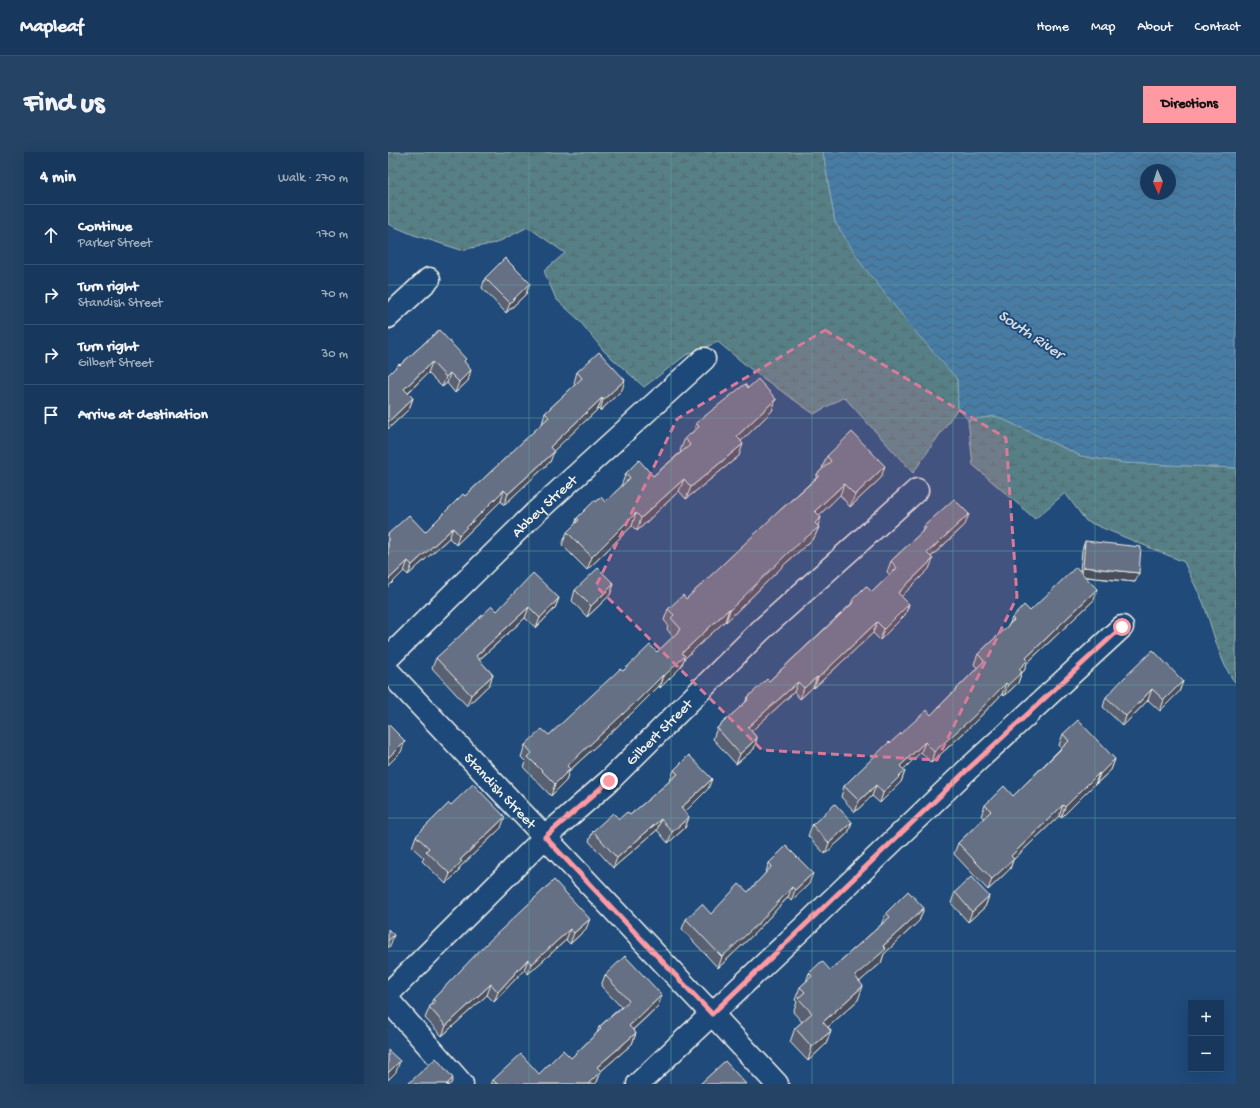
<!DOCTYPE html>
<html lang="en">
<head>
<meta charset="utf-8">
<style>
  body { margin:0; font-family:"Gochi Hand",sans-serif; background:#244365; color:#f1f3f6 }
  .controls { position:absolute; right:12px; bottom:12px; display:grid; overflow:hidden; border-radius:0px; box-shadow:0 4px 16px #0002 }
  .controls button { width:36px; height:36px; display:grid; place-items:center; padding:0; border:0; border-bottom:1px solid #365272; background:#17385c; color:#f1f3f6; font:20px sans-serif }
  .compass { position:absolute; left:752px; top:12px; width:36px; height:36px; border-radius:50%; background:#17385c; box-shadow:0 4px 16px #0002; rotate:177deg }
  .stop { position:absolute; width:12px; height:12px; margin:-9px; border:3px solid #ff9aa2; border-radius:50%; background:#fff }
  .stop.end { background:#ff9aa2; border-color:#fff; box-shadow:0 1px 4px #0008 }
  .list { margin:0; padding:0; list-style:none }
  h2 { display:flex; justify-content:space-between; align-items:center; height:52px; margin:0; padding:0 16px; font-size:17px }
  h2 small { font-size:13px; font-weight:400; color:#9eacbb }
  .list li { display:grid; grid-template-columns:26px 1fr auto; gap:12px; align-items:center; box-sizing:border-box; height:60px; padding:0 16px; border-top:1px solid #365272 }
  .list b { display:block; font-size:15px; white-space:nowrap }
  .list p { margin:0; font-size:13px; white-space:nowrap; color:#9eacbb }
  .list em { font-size:13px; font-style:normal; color:#9eacbb }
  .icon { flex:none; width:22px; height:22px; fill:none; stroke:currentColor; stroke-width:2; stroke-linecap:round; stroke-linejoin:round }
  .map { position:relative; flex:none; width:848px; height:932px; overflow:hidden; border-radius:0px }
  header { display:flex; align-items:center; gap:24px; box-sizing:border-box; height:56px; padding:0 20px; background:#17385c; border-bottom:1px solid #365272 }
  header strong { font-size:19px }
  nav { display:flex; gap:22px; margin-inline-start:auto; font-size:14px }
  .intro { display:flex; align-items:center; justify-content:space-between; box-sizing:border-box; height:96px; padding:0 24px }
  h1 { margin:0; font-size:28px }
  .button { padding:10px 18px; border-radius:0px; background:#ff9aa2; color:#111; font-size:14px; font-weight:700 }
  main { display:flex; gap:24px; padding:0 24px }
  aside { flex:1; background:#17385c; border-radius:0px; box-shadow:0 4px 16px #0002 }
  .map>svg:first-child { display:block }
  .wetland { fill:url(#wetland-marsh); stroke:#a6b8b7 }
  .water { fill:url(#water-waves); stroke:#8caabf; fill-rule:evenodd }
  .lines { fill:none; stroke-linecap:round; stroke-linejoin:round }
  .minor-casing { stroke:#f4f1e8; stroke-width:25 }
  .minor { stroke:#1f4a7a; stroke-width:22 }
  .wall { fill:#586072; stroke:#f4f1e8 }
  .shaded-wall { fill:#474e5d; stroke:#f4f1e8 }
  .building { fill:#667085; stroke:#f4f1e8 }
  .route { stroke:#ff9aa2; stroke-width:5 }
  .marked { fill:#d87a9a; fill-opacity:0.2; stroke:#d87a9a; stroke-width:3; stroke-dasharray:8 5; stroke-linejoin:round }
  .grid { fill:none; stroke:#5fa199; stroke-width:1; stroke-opacity:0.55 }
  .labels { text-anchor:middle; stroke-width:4; stroke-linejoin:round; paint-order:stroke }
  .street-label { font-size:15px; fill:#f4f1e8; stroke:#1f4a7a }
  .water-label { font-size:16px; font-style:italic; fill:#dadfde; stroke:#1f4a7a }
</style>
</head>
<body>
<header>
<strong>Mapleaf</strong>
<nav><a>Home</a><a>Map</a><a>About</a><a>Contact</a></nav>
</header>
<div class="intro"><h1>Find us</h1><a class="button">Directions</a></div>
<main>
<aside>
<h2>4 min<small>Walk · 270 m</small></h2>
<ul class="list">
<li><svg class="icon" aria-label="ahead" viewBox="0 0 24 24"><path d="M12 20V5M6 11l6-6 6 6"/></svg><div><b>Continue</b><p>Parker Street</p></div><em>170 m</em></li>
<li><svg class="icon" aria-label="right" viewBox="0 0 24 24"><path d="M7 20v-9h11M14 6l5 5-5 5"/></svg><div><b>Turn right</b><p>Standish Street</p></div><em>70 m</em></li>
<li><svg class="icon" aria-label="right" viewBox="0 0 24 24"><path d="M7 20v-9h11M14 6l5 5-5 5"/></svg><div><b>Turn right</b><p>Gilbert Street</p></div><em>30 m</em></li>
<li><svg class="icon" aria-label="arrive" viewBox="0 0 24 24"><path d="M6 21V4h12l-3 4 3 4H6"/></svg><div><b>Arrive at destination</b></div></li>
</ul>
</aside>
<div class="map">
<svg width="848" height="932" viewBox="0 0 848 932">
  <defs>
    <pattern id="wetland-marsh" width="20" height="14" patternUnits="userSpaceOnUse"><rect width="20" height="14" fill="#577f86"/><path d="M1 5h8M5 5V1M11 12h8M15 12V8" fill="none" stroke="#516669"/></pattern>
    <pattern id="water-waves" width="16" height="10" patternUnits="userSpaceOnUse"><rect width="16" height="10" fill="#477ba4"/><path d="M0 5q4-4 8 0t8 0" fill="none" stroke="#48647a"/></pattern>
  </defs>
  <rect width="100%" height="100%" fill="#1f4a7a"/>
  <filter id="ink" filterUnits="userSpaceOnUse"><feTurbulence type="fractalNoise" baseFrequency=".025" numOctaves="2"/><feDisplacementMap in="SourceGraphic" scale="8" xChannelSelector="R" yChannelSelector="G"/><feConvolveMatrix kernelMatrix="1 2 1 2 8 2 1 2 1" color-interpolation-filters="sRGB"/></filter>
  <g filter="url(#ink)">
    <g class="wetland">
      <polygon points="0,0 435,0 447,70 569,227 570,256 525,321 456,245 426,262 365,219 330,190 298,203 256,235 216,199 190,167 168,147 156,119 177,101 140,75 108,91 73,98 26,83 0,72"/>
      <path d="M608,264L693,304L737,311L848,316V531C833,516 823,471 815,450C809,437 802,424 796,410L698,369L677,341L647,367L585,313L580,268Z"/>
    </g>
    <path class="water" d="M435,0H848V316L737,311L693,304L608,264L580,268L570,256L569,227L525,177L475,114L447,70ZM758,18H782V42H758Z"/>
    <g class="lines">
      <defs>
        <g id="minor">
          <polyline points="0,165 41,127"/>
          <path id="s1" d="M0,506L148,360L316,207"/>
          <path id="s2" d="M0,519L324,862L389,932"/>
          <path id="s3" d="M0,842L157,685L221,629L372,479L529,338"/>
          <polyline points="0,848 74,932"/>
          <polyline points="250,932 419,772 578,619 734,475"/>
        </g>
      </defs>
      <use href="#minor" class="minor-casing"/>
      <use href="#minor" class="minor"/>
    </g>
    <g class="wall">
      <polygon points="97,126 142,131 138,142 118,161 94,136"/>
      <polygon points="51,178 77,211 80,229 67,241 59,231 54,235 40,221 20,241 25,246 21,257 0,277 0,223 12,213"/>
      <polygon points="189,220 234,238 212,259 210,257 165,299 162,310 116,353 113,349 68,393 61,386 20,423 16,419 0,435 0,382 37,380 77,344 154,272 157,261 187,233 186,231"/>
      <polygon points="360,236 388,247 384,259 353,289 351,304 298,347 291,339 249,379 244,374 199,418 174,393 179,380 187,373 189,366 208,350 217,350 234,334 233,334 238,321 265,324 293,300 292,299 297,286 306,279 308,271"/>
      <polygon points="439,304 493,326 462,355 452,343 431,363 433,365 430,374 431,375 426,386 398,411 338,470 337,469 296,507 293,515 272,536 271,534 245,560 181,619 178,629 163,644 136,616 138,610 133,605 137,593 161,583 235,519 269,500 285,485 279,477 280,473 276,468 280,457 298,447 389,362 390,360 428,326 429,322 435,316 434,316"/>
      <polygon points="577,373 543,405 541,417 513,445 521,452 517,463 492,488 485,481 426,536 425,535 412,547 406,540 363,579 369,586 366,597 348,612 325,587 329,576 357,551 359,546 381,529 463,452 465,447 484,440 502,423 499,420 503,409 534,380 536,374"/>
      <polygon points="697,389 751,421 747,430 697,425 706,448 639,511 636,519 633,522 630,531 616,544 614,542 581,576 543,611 533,600 515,618 517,619 513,630 492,651 484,644 467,660 453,645 456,634 502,591 543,563 589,516 586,512 590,502 621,473 624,466 642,459 692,419 694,398"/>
      <polygon points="226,432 222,443 199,465 184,449 187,438"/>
      <polygon points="171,446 167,456 148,476 137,466 91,508 105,523 101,533 79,554 44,516 48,506 109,459"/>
      <polygon points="795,529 791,540 772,559 760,548 735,574 715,555 718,545"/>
      <polygon points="675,582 727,607 723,618 708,632 707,632 673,666 671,664 625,708 622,717 600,738 566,702 570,691 596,666 593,664 597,653 625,644 673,596 671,593"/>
      <polygon points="286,618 320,637 297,660 301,665 297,676 280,691 269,678 225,716 201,689 205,679 242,663 282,629"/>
      <polygon points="63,653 113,676 72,715 70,720 58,732 34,709 36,706 24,695 28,684"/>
      <polygon points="464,670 460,681 437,702 420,684 424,673"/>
      <polygon points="381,711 421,732 403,749 400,745 367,781 330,816 294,777 298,767 323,762 360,740 377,722"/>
      <polygon points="166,728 198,777 182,792 178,788 140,822 136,818 106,850 99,843 54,884 37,866 45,847"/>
      <polygon points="567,740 601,744 597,755 580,770 563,751"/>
      <polygon points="536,756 531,769 496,802 493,811 471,830 470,848 440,875 443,879 438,892 420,909 402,890 407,876 414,870 405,860 409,850 407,848 412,835 418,830 421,821 442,818 493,773 498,761"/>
      <polygon points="217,823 270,854 245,878 248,881 244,892 213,919 209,930 207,932 103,932 105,928 151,922 183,906 209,881 211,875 233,855 213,834"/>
    </g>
    <g class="shaded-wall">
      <polygon points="142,131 138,142 118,161 122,151"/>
      <polygon points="44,210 40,221 12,248 16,237"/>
      <polygon points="83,218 80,229 67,241 71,230"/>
      <polygon points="62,221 59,231 54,235 58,225"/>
      <polygon points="237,228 234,238 212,259 215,248"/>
      <polygon points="25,246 21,257 0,277 0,270"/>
      <polygon points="214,246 210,257 158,306 162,295"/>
      <polygon points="388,247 384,259 345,297 349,284"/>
      <polygon points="355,292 351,304 298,347 303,335"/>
      <polygon points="166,300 162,310 116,353 120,342"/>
      <polygon points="497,314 493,326 462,355 467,343"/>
      <polygon points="296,327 291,339 249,379 253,366"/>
      <polygon points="456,332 452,343 423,371 427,359"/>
      <polygon points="116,338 113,349 68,393 71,383"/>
      <polygon points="248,361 244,374 199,418 204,405"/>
      <polygon points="581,362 577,373 535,412 539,401"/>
      <polygon points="433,365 429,376 431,375 426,386 398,411 338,470 342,458 427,371"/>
      <polygon points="65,376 61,386 20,423 24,413"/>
      <polygon points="545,407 541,417 506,452 510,441"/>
      <polygon points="20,409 16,419 0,435 0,428"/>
      <polygon points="695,415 751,421 747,430 691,424"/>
      <polygon points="226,432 222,443 199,465 203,454"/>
      <polygon points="709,437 706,448 639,511 636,519 633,522 630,531 616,544 620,533 638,506"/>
      <polygon points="171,446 167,456 148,476 152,466"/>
      <polygon points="521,452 517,463 492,488 496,477"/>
      <polygon points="141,455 137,466 84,514 88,504"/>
      <polygon points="341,457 337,469 296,507 293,515 272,536 276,524 294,501"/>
      <polygon points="489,470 485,481 426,536 430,526"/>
      <polygon points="105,523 101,533 79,554 83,543"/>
      <polygon points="275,523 271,534 245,560 181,619 178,629 163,644 167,632 179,614"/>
      <polygon points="429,525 425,535 412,547 416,536"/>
      <polygon points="795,529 791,540 772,559 776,548"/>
      <polygon points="410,530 406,540 356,586 360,575"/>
      <polygon points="618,531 614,542 581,576 543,611 546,600"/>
      <polygon points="764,537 760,548 735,574 738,564"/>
      <polygon points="369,586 366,597 348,612 352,602"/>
      <polygon points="17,589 13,600 0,613 0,606"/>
      <polygon points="537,590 533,600 508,625 512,614"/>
      <polygon points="727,607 723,618 708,632 712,622"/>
      <polygon points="517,619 513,630 492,651 495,641"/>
      <polygon points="711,621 707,632 673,666 677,655"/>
      <polygon points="324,627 320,637 290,667 293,656"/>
      <polygon points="488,633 484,644 467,660 471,649"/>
      <polygon points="675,653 671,664 625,708 622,717 600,738 604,727 623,704"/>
      <polygon points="117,665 113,676 72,715 70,720 58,732 62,722 72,708"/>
      <polygon points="301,665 297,676 280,691 284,680"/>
      <polygon points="273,667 269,678 225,716 229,706"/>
      <polygon points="464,670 460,681 437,702 441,691"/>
      <polygon points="425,721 421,732 403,749 407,738"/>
      <polygon points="404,735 400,745 367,781 330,816 334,805"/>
      <polygon points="601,744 597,755 580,770 584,760"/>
      <polygon points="536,756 531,769 496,802 493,811 462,838 467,824 495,794"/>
      <polygon points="202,767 198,777 182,792 186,781"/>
      <polygon points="182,777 178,788 140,822 144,812"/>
      <polygon points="6,783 2,794 0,796 0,789"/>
      <polygon points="140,807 136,818 106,850 110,840"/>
      <polygon points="103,832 99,843 54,884 58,874"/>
      <polygon points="475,834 470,848 430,884 435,870"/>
      <polygon points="274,843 270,854 238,884 241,874"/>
      <polygon points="443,879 438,892 420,909 424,895"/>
      <polygon points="248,881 244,892 205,926 209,915"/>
      <polygon points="12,909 8,920 0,928 0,921"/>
      <polygon points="213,919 209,930 207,932 200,932"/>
      <polygon points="65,926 63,932 59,932"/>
    </g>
    <g class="building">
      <polygon points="117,106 142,131 122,151 97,126"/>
      <polygon points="51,178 78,207 76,209 83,218 71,230 62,221 58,225 44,210 16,237 25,246 0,270 0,223 11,212 12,213"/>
      <polygon points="211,200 237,228 215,248 214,246 162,295 166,300 120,342 116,338 71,383 65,376 24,413 20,409 0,428 0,382 21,363 37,380 75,342 77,344 161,265 157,261 194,226 189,220"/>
      <polygon points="370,227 388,247 349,284 355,292 303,335 296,327 253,366 248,361 204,405 179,380 191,368 189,366 207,348 208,350 213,345 217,350 242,326 238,321 251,308 265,324 302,293 297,286 311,275 308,271 357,232 360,236"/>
      <polygon points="464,280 497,314 467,343 456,332 427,359 433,365 427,371 431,375 402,399 342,458 341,457 294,501 297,504 276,524 275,523 249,549 179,614 182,617 167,632 140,605 144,601 137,593 154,577 161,583 232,517 235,519 262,493 269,500 293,477 283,466 286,463 280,457 295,443 298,447 390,360 431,324 429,322 443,309 439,304"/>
      <polygon points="566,347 581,362 539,401 545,407 510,441 521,452 496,477 489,470 430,526 429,525 416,536 410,530 360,575 369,586 352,602 329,576 360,548 359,546 379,527 381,529 467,449 465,447 478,434 484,440 509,416 503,409 538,376 536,374"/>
      <polygon points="697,389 753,395 751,421 695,415"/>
      <polygon points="688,415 709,437 638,506 640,508 631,517 634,520 620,533 618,531 585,565 546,600 537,590 512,614 517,619 495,641 488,633 471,649 456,634 501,590 502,591 539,558 543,563 596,509 590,502 626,468 624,466 636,453 642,459"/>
      <polygon points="210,416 226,432 203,454 187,438"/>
      <polygon points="145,421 171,446 152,466 141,455 88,504 105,523 83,543 48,506 104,454 109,459"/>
      <polygon points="765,498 795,529 776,548 764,537 738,564 718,545 736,526"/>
      <polygon points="690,568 727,607 712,622 711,621 677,655 675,653 623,704 626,707 604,727 570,691 603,659 597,653 616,634 625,644 681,589 675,582"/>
      <polygon points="0,572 17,589 0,606"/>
      <polygon points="301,603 324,627 293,656 301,665 284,680 273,667 229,706 205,679 225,661 231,667 239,660 242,663 290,622 286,618"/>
      <polygon points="85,632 117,665 72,708 74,709 62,722 38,699 41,696 28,684 61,651 63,653"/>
      <polygon points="447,652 464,670 441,691 424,673"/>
      <polygon points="398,694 425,721 407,738 404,735 371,771 334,805 298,767 314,752 323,762 351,732 360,740 384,714 381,711"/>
      <polygon points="583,725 601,744 584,760 567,740"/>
      <polygon points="166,728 202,767 186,781 182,777 144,812 140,807 110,840 103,832 58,874 41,855 47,850 45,847 97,793"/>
      <polygon points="520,739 536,756 495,794 498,797 467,824 475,834 435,870 443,879 424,895 407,876 424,861 410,846 417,840 412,835 424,824 421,821 434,809 442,818 502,765 498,761"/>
      <polygon points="0,777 6,783 0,789"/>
      <polygon points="237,804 274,843 241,874 248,881 209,915 213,919 200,932 109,932 105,928 133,902 151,922 175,898 183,906 213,877 211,875 241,849 217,823"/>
      <polygon points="0,898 12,909 0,921"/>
      <polygon points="48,906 65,926 59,932 20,932"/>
      <polygon points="337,909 358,932 312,932"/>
    </g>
  </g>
  <g class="lines" filter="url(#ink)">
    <polyline class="route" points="221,629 157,685 324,862 578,619 734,475"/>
  </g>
  <path class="marked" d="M437,178L618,286L629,445L549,608L374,598L208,434L289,267Z"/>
  <path class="grid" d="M141,0V932M283,0V932M424,0V932M565,0V932M707,0V932M0,133H848M0,266H848M0,399H848M0,533H848M0,666H848M0,799H848"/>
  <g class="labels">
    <g class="street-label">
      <text dy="5" stroke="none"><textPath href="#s1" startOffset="218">Abbey Street</textPath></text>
      <text dy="5" stroke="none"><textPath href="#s3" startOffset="377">Gilbert Street</textPath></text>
      <text dy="5" stroke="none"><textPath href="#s2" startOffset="164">Standish Street</textPath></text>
    </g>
    <g class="water-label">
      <text transform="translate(644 181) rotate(34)" y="6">South River</text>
    </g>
  </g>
</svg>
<div class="controls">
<button>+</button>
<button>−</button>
</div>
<svg class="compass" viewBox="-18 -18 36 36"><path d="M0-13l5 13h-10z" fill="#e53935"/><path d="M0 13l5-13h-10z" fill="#9eacbb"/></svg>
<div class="stop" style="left:734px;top:475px"></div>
<div class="stop end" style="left:221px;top:629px"></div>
</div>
</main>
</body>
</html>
